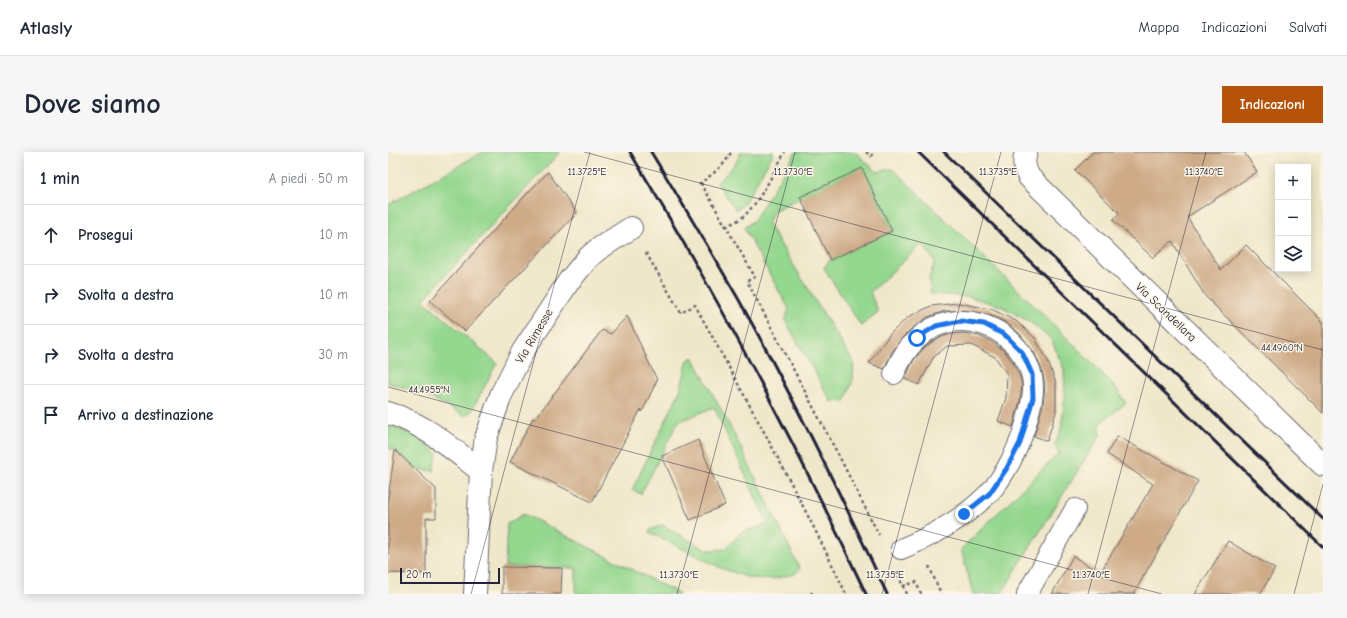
<!DOCTYPE html>
<html lang="it">
<head>
<meta charset="utf-8">
<style>
  body { margin:0; font-family:"Comic Neue",sans-serif; background:#f6f6f7; color:#1f2937 }
  .controls { position:absolute; right:12px; top:12px; display:grid; overflow:hidden; border-radius:0px; box-shadow:0 2px 10px #0003 }
  .controls button { width:36px; height:36px; display:grid; place-items:center; padding:0; border:0; border-bottom:1px solid #e0e1e3; background:#fff; color:#1f2937; font:20px sans-serif }
  .scale { position:absolute; left:12px; bottom:10px; width:100px; box-sizing:border-box; padding-left:4px; border:2px solid #22223b; border-top:0; font-size:11px; line-height:14px; white-space:nowrap; color:#22223b; -webkit-text-stroke:3px #fcf5e5; paint-order:stroke }
  .stop { position:absolute; width:12px; height:12px; margin:-9px; border:3px solid #1a73e8; border-radius:50%; background:#fff }
  .stop.end { background:#1a73e8; border-color:#fff; box-shadow:0 1px 4px #0008 }
  .list { margin:0; padding:0; list-style:none }
  h2 { display:flex; justify-content:space-between; align-items:center; height:52px; margin:0; padding:0 16px; font-size:17px }
  h2 small { font-size:13px; font-weight:400; color:#747a83 }
  .list li { display:grid; grid-template-columns:26px 1fr auto; gap:12px; align-items:center; box-sizing:border-box; height:60px; padding:0 16px; border-top:1px solid #e0e1e3 }
  .list b { display:block; font-size:15px; white-space:nowrap }
  .list em { font-size:13px; font-style:normal; color:#747a83 }
  .icon { flex:none; width:22px; height:22px; fill:none; stroke:currentColor; stroke-width:2; stroke-linecap:round; stroke-linejoin:round }
  .map { position:relative; flex:none; width:935px; height:442px; overflow:hidden; border-radius:0px }
  header { display:flex; align-items:center; gap:24px; box-sizing:border-box; height:56px; padding:0 20px; background:#fff; border-bottom:1px solid #e0e1e3 }
  header strong { font-size:19px }
  nav { display:flex; gap:22px; margin-inline-start:auto; font-size:14px }
  .intro { display:flex; align-items:center; justify-content:space-between; box-sizing:border-box; height:96px; padding:0 24px }
  h1 { margin:0; font-size:28px }
  .button { padding:10px 18px; border-radius:0px; background:#b45309; color:#fff; font-size:14px; font-weight:700 }
  main { display:flex; gap:24px; padding:0 24px }
  aside { flex:1; background:#fff; border-radius:0px; box-shadow:0 2px 10px #0003 }
  .map>svg:first-child { display:block }
  .green { fill:#94d78e; stroke:#5b7c64 }
  .building { fill:#ceaa87 }
  .lines { fill:none; stroke-linecap:round; stroke-linejoin:round }
  .lane-casing { stroke:#6a676d; stroke-width:22 }
  .street-casing { stroke:#6a676d; stroke-width:24 }
  .path { stroke:#6a676d; stroke-width:2.5; stroke-dasharray:3 3; stroke-linecap:butt }
  .lane { stroke:#fff; stroke-width:20 }
  .street { stroke:#fff; stroke-width:22 }
  .rail { stroke:#22223b; stroke-width:3 }
  .route { stroke:#1a73e8; stroke-width:5 }
  .ticks { fill:none; stroke:#22223b; stroke-width:1; stroke-opacity:0.45 }
  .labels { text-anchor:middle; stroke-width:3; stroke-linejoin:round; paint-order:stroke }
  .street-label { font-size:12px; fill:#22223b; stroke:#fcf5e5 }
  .ticks-label { font-size:10px; text-anchor:middle; fill:#22223b; stroke:#fcf5e5; stroke-width:3; stroke-linejoin:round; paint-order:stroke }
</style>
</head>
<body>
<header>
<strong>Atlasly</strong>
<nav><a>Mappa</a><a>Indicazioni</a><a>Salvati</a></nav>
</header>
<div class="intro"><h1>Dove siamo</h1><a class="button">Indicazioni</a></div>
<main>
<aside>
<h2>1 min<small>A piedi · 50 m</small></h2>
<ul class="list">
<li><svg class="icon" aria-label="ahead" viewBox="0 0 24 24"><path d="M12 20V5M6 11l6-6 6 6"/></svg><div><b>Prosegui</b></div><em>10 m</em></li>
<li><svg class="icon" aria-label="right" viewBox="0 0 24 24"><path d="M7 20v-9h11M14 6l5 5-5 5"/></svg><div><b>Svolta a destra</b></div><em>10 m</em></li>
<li><svg class="icon" aria-label="right" viewBox="0 0 24 24"><path d="M7 20v-9h11M14 6l5 5-5 5"/></svg><div><b>Svolta a destra</b></div><em>30 m</em></li>
<li><svg class="icon" aria-label="arrive" viewBox="0 0 24 24"><path d="M6 21V4h12l-3 4 3 4H6"/></svg><div><b>Arrivo a destinazione</b></div></li>
</ul>
</aside>
<div class="map">
<svg width="935" height="442" viewBox="0 0 935 442">
  <rect width="100%" height="100%" fill="#fcf5e5"/>
  <filter id="ink" filterUnits="userSpaceOnUse"><feTurbulence type="fractalNoise" baseFrequency=".025" numOctaves="2"/><feDisplacementMap in="SourceGraphic" scale="8" xChannelSelector="R" yChannelSelector="G"/><feConvolveMatrix kernelMatrix="1 2 1 2 8 2 1 2 1" color-interpolation-filters="sRGB"/></filter>
  <filter id="wash" filterUnits="userSpaceOnUse"><feTurbulence type="fractalNoise" baseFrequency=".012" numOctaves="4" result="noise"/><feDisplacementMap in="SourceGraphic" scale="16" xChannelSelector="R" yChannelSelector="G"/><feGaussianBlur stdDeviation="0.9" result="paint"/><feColorMatrix in="noise" values="0 0 0 0 0 0 0 0 0 0 0 0 0 0 0 0 0 1.4 0 .05"/><feComposite in="paint" operator="in"/></filter>
  <g filter="url(#wash)">
    <rect width="100%" height="100%" fill="#efe7c9"/>
    <g class="green">
      <path d="M95,0H172L35,148L109,211L83,260L76,264C49,248 31,239 0,231V53Z"/>
      <path d="M353,0H386L356,52L348,58L329,31C339,21 348,13 353,0Z"/>
      <polygon points="408,0 467,0 489,20 500,17 505,17 656,163 725,232 738,251 712,271 712,283 613,442 585,442 573,397 671,301 667,293 673,277 677,244 676,217 663,187 642,170 613,154 582,145 543,142 541,126 547,109 534,92 482,140 490,160 473,174 436,116 442,108 504,79 474,16 385,59 380,72 466,211 465,227 457,250 443,249 397,168 401,157 356,76 366,68"/>
      <polygon points="305,205 346,282 412,417 407,422 385,427 361,426 333,416 261,380 262,378 274,373 319,398 337,397 354,380 380,372 326,255 290,270 253,342 244,338 292,239 300,208"/>
      <path d="M0,274C23,280 32,285 49,301L46,319L28,317L7,298L0,296Z"/>
      <polygon points="136,362 292,442 188,442 188,416 117,415 119,372"/>
    </g>
    <g id="blocks">
      <g class="building">
        <polygon points="705,0 856,0 869,20 799,65 833,118 858,93 935,170 935,261 817,144 784,89 765,106 725,68 731,61 687,18"/>
        <polygon points="474,16 504,79 442,108 412,45"/>
        <polygon points="160,20 189,61 77,179 42,149 136,45"/>
        <polygon points="570,151 603,157 628,169 647,186 659,207 668,231 668,260 659,289 646,284 655,253 657,233 654,218 646,200 631,181 617,170 599,162 577,158 557,159 540,165 522,178 513,187 503,202 496,217 481,211 502,182 520,165 543,154"/>
        <polygon points="239,164 269,228 254,260 253,257 204,350 122,310 145,266 147,267 214,178 223,182"/>
        <polygon points="577,181 591,184 604,190 616,199 625,210 632,225 634,234 632,248 625,275 610,269 618,246 619,222 607,205 583,193 559,194 545,206 531,233 517,227 525,209 536,196 550,186 563,182"/>
        <polygon points="729,284 810,329 746,441 747,442 664,442 685,404 712,421 765,332 719,302"/>
        <polygon points="310,288 337,353 302,368 274,304"/>
        <polygon points="7,298 48,337 48,366 38,366 38,422 0,421 0,346"/>
        <polygon points="840,389 887,417 872,442 807,442"/>
        <polygon points="114,415 174,416 173,442 114,442"/>
      </g>
    </g>
  </g>
  <g filter="url(#ink)">
    <use href="#blocks" fill-opacity="0" stroke="#6a676d" stroke-width="1"/>
    <g class="lines">
      <defs>
        <g id="lane">
          <path d="M506,222C512,209 518,197 529,187C567,151 628,173 643,221C648,237 643,253 639,268C633,291 617,325 600,342C575,367 545,384 513,397"/>
          <polyline points="639,442 687,357"/>
        </g>
        <g id="street">
          <path d="M638,0C635,10 636,16 641,25L935,313"/>
          <path d="M0,261C36,271 64,297 93,319"/>
          <polyline points="87,442 93,319 98,286 113,243 135,199 181,129 200,106 209,98 243,76"/>
        </g>
      </defs>
      <use href="#lane" class="lane-casing"/>
      <use href="#street" class="street-casing"/>
      <g class="path">
        <polyline points="478,0 483,4 487,0"/>
        <polyline points="313,31 367,125 359,129 453,308 491,383"/>
        <path d="M311,32C323,23 337,14 343,0"/>
        <path d="M338,75C344,71 352,68 357,63C374,46 385,21 397,0"/>
        <path d="M258,101L293,161L307,153C359,249 412,343 458,442"/>
        <polyline points="541,414 553,442"/>
        <polyline points="510,423 519,442"/>
        <polyline points="515,434 528,430 533,442"/>
        <polyline points="423,440 424,442"/>
      </g>
      <use href="#lane" class="lane"/>
      <use href="#street" class="street"/>
      <g class="rail">
        <path d="M242,0C329,143 407,290 478,442"/>
        <path d="M263,0C293,49 322,98 351,148C404,243 453,343 499,442"/>
        <polyline points="530,0 935,395"/>
        <polyline points="556,0 935,367"/>
      </g>
    </g>
  </g>
  <g class="lines" filter="url(#ink)">
    <polyline class="route" points="529,186 548,174 572,169 596,172 617,183 634,200 644,222 645,246 632,291 619,316 601,342 576,362"/>
  </g>
  <path class="ticks" d="M196,0L935,198M0,235L774,442M83,442L202,0M289,442L407,0M494,442L613,0M700,442L818,0M906,442L935,332"/>
  <g class="labels">
    <g class="street-label">
      <text transform="translate(778 160) rotate(44)" y="4">Via Scandellara</text>
      <text transform="translate(146 184) rotate(-59)" y="4">Via Rimesse</text>
    </g>
  </g>
  <g class="ticks-label">
    <text x="199" y="23">11.3725°E</text>
    <text x="405" y="23">11.3730°E</text>
    <text x="610" y="23">11.3735°E</text>
    <text x="816" y="23">11.3740°E</text>
    <text x="894" y="199">44.4960°N</text>
    <text x="41" y="241">44.4955°N</text>
    <text x="291" y="426">11.3730°E</text>
    <text x="497" y="426">11.3735°E</text>
    <text x="703" y="426">11.3740°E</text>
  </g>
</svg>
<div class="controls">
<button>+</button>
<button>−</button>
<button><svg class="icon" aria-label="layers" viewBox="0 0 24 24"><path d="M12 4l9 5-9 5-9-5zM3 14l9 5 9-5"/></svg></button>
</div>
<div class="scale">20 m</div>
<div class="stop" style="left:529px;top:186px"></div>
<div class="stop end" style="left:576px;top:362px"></div>
</div>
</main>
</body>
</html>
